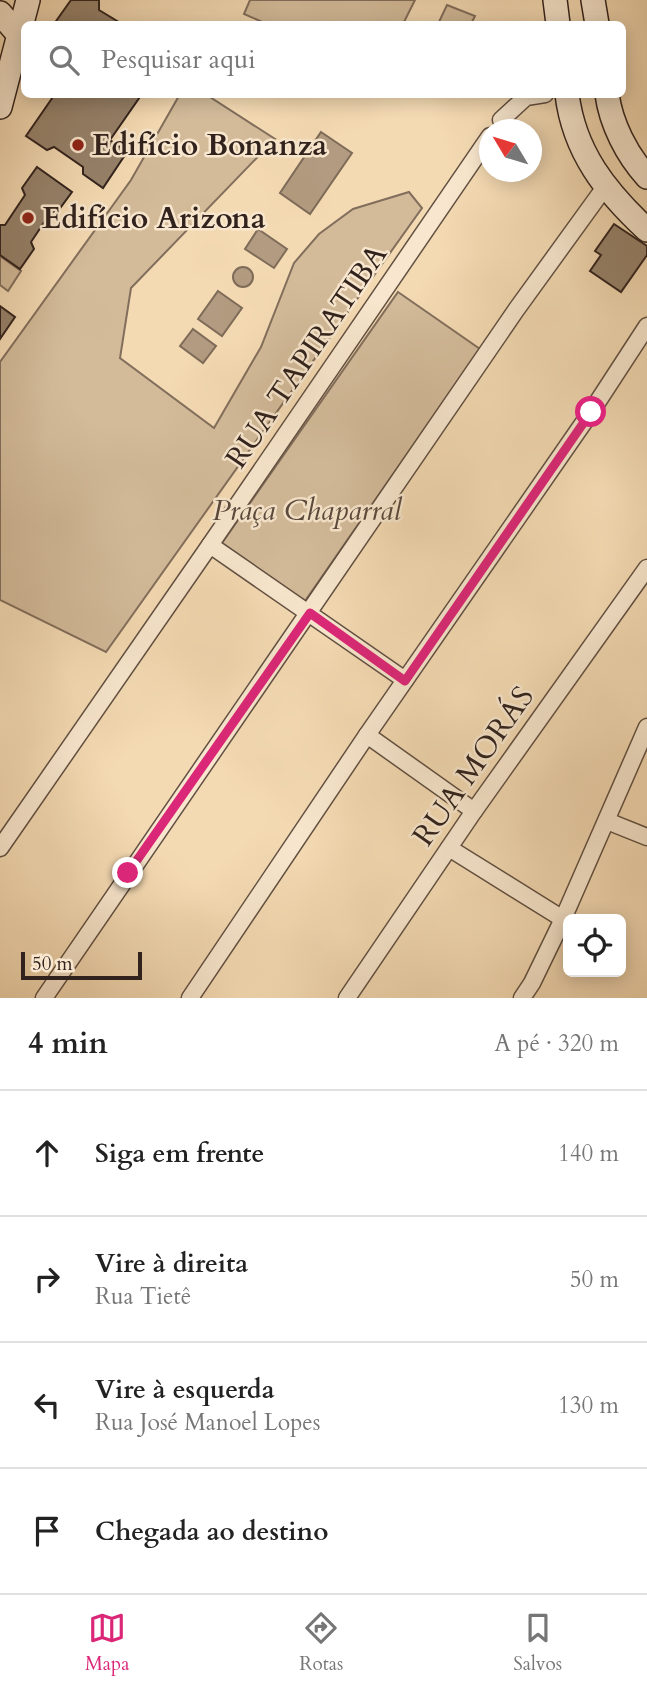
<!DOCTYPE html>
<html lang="pt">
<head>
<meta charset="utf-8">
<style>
  body { margin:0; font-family:Cardo,serif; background:#f6f6f6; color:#222 }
  .controls { position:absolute; right:21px; bottom:21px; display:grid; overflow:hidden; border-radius:10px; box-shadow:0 4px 18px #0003 }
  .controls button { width:63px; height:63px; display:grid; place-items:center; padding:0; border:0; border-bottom:2px solid #e0e0e0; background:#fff; color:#222; font:35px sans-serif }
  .compass { position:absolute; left:479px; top:119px; width:63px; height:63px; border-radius:50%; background:#fff; box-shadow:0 4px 18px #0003; rotate:308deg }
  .scale { position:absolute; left:21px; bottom:18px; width:121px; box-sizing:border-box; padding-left:7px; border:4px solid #31221d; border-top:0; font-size:19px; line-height:24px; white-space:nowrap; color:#31221d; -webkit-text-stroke:5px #f8e7ce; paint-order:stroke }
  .stop { position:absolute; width:21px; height:21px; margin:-16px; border:5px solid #db2777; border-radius:50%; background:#fff }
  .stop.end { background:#db2777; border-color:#fff; box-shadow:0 2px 7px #0008 }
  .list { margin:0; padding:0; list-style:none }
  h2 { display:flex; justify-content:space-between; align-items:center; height:91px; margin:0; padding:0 28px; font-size:30px }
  h2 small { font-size:23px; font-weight:400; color:#767676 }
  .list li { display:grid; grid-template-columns:46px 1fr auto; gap:21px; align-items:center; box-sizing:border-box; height:126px; padding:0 28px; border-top:2px solid #e0e0e0 }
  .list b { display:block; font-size:26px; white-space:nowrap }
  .list p { margin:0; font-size:23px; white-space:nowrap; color:#767676 }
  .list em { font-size:23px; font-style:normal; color:#767676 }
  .icon { flex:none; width:38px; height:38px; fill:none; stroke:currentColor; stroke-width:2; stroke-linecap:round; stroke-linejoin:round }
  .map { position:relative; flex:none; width:647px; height:998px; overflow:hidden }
  .search { position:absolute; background:#fff; box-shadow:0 4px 18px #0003; left:21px; right:21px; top:21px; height:77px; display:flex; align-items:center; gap:18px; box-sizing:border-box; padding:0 24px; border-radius:10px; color:#767676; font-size:26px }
  .sheet { height:595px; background:#fff }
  nav { display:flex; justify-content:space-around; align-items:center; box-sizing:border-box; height:98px; border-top:2px solid #e0e0e0; background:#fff; font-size:19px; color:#767676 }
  nav a { display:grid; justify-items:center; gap:4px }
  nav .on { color:#db2777 }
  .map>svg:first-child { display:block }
  .green { fill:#d3bb9a; stroke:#826e5c; stroke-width:2 }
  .water { fill:#b29b80; stroke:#7e6b58; stroke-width:2 }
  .building { fill:#96826b; stroke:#31221d; stroke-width:2 }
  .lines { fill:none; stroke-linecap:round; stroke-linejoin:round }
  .minor-casing { stroke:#625042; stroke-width:19 }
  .secondary-casing { stroke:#31221d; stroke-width:26 }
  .minor { stroke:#f8e7ce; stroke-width:16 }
  .secondary { stroke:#f8e7ce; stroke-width:23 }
  .route { stroke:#db2777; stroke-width:9 }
  .poi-dot { fill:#8f2418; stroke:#f8e7ce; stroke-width:2.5 }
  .labels { text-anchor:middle; stroke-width:5; stroke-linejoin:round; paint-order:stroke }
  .poi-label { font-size:30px; font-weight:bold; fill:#31221d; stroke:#f8e7ce; text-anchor:start }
  .street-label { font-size:30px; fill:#31221d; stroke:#f8e7ce }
  .park-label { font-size:30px; font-style:italic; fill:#5a483c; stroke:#f8e7ce }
</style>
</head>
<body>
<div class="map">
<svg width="647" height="998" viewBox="0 0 647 998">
  <rect width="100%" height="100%" fill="#f4dab3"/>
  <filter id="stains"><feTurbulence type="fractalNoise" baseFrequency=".00286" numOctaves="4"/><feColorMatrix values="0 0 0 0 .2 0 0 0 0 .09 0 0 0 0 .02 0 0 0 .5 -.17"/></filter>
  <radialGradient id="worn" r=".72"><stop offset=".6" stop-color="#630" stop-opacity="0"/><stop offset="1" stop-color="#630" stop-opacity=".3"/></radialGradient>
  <g class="green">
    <polygon points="250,0 415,0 403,24 267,24 244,14"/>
    <polygon points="447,5 475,16 471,24 438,24"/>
    <polygon points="180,94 210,95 210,97 275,139 131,288 120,358 214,428 261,347 294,263 319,234 353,209 409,192 422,208 106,652 0,600 0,362 131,180"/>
    <polygon points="0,256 21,271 8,291 0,285"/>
    <polygon points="398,292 480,349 305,601 222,543"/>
  </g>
  <g class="water">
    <polygon points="321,132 352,153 310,214 280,193"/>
    <polygon points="258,229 287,249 274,268 245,249"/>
    <circle cx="243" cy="277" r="10"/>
    <polygon points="218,291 242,308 222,336 198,319"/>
    <polygon points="193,329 216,346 203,363 180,346"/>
  </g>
  <g class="building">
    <polygon points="71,0 99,0 99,10 122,24 54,24"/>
    <polygon points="55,94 142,94 110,140 127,152 103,188 83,174 83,167 54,147 47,150 26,136"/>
    <polygon points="37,167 72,192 58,211 51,212 31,242 34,249 20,269 0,255 0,225 5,225 25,195 22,188"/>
    <polygon points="614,224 647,246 647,255 621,292 590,271 601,255 595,251"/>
    <polygon points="0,306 15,317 0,339"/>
  </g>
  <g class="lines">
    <defs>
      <g id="minor">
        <polyline points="501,120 526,97 545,94"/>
        <polyline points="210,545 405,680"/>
        <polyline points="367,735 474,811"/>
        <polyline points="607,821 647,837"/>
        <polyline points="0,848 210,545 490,136"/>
        <polyline points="449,848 563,919"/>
        <polyline points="44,998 516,310 605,187"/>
        <polyline points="190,998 367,735 591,412 647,326"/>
        <polyline points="347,998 474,811 647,568"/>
        <polyline points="522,998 532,983 563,919 647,727"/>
      </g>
      <g id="secondary">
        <polyline points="555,0 558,24"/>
        <polyline points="593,0 597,24"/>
        <polyline points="0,13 18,34"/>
        <path d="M567,94C574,152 606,192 647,230"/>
        <path d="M607,94C611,124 627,155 647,177"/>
        <polyline points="0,107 28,0"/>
      </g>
    </defs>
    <use href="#minor" class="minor-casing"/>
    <use href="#secondary" class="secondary-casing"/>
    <use href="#minor" class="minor"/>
    <use href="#secondary" class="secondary"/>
  </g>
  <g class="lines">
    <polyline class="route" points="128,873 310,613 405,681 591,412"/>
  </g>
  <g class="poi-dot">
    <circle cx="78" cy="145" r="7"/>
    <circle cx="28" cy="218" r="7"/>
  </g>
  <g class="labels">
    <g class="poi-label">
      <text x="92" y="155">Edifício Bonanza</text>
      <text x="42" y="228">Edifício Arizona</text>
    </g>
    <g class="street-label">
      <text transform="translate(306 356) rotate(-56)" y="10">RUA TAPIRATIBA</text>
      <text transform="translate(473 766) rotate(-55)" y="10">RUA MORÁS</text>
    </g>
    <g class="park-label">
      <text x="307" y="520">Praça Chaparral</text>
    </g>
  </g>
  <rect width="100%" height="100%" filter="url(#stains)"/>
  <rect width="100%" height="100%" fill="url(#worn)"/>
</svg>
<div class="controls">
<button><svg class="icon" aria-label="locate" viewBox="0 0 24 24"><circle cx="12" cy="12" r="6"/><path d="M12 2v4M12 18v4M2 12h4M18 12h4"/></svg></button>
</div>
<svg class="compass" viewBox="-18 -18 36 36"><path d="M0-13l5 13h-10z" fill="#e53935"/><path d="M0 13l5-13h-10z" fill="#767676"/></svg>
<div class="scale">50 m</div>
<div class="stop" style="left:591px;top:412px"></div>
<div class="stop end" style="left:128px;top:873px"></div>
<div class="search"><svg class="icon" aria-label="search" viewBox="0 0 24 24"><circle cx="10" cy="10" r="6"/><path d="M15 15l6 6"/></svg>Pesquisar aqui</div>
</div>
<section class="sheet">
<h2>4 min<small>A pé · 320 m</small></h2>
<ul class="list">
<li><svg class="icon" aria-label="ahead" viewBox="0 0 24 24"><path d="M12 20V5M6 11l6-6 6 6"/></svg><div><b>Siga em frente</b></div><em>140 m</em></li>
<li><svg class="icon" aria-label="right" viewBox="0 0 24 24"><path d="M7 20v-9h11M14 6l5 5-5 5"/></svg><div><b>Vire à direita</b><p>Rua Tietê</p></div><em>50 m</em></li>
<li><svg class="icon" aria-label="left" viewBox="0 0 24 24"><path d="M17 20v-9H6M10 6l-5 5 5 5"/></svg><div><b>Vire à esquerda</b><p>Rua José Manoel Lopes</p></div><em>130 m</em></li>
<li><svg class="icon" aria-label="arrive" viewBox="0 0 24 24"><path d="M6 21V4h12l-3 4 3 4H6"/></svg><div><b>Chegada ao destino</b></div></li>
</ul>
</section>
<nav>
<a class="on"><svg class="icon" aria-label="map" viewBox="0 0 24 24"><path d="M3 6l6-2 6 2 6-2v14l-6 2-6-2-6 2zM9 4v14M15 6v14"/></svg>Mapa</a>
<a><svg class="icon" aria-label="directions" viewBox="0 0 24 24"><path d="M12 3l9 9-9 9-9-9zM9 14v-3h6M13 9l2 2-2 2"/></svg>Rotas</a>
<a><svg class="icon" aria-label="saved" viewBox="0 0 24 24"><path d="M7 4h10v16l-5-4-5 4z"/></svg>Salvos</a>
</nav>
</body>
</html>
